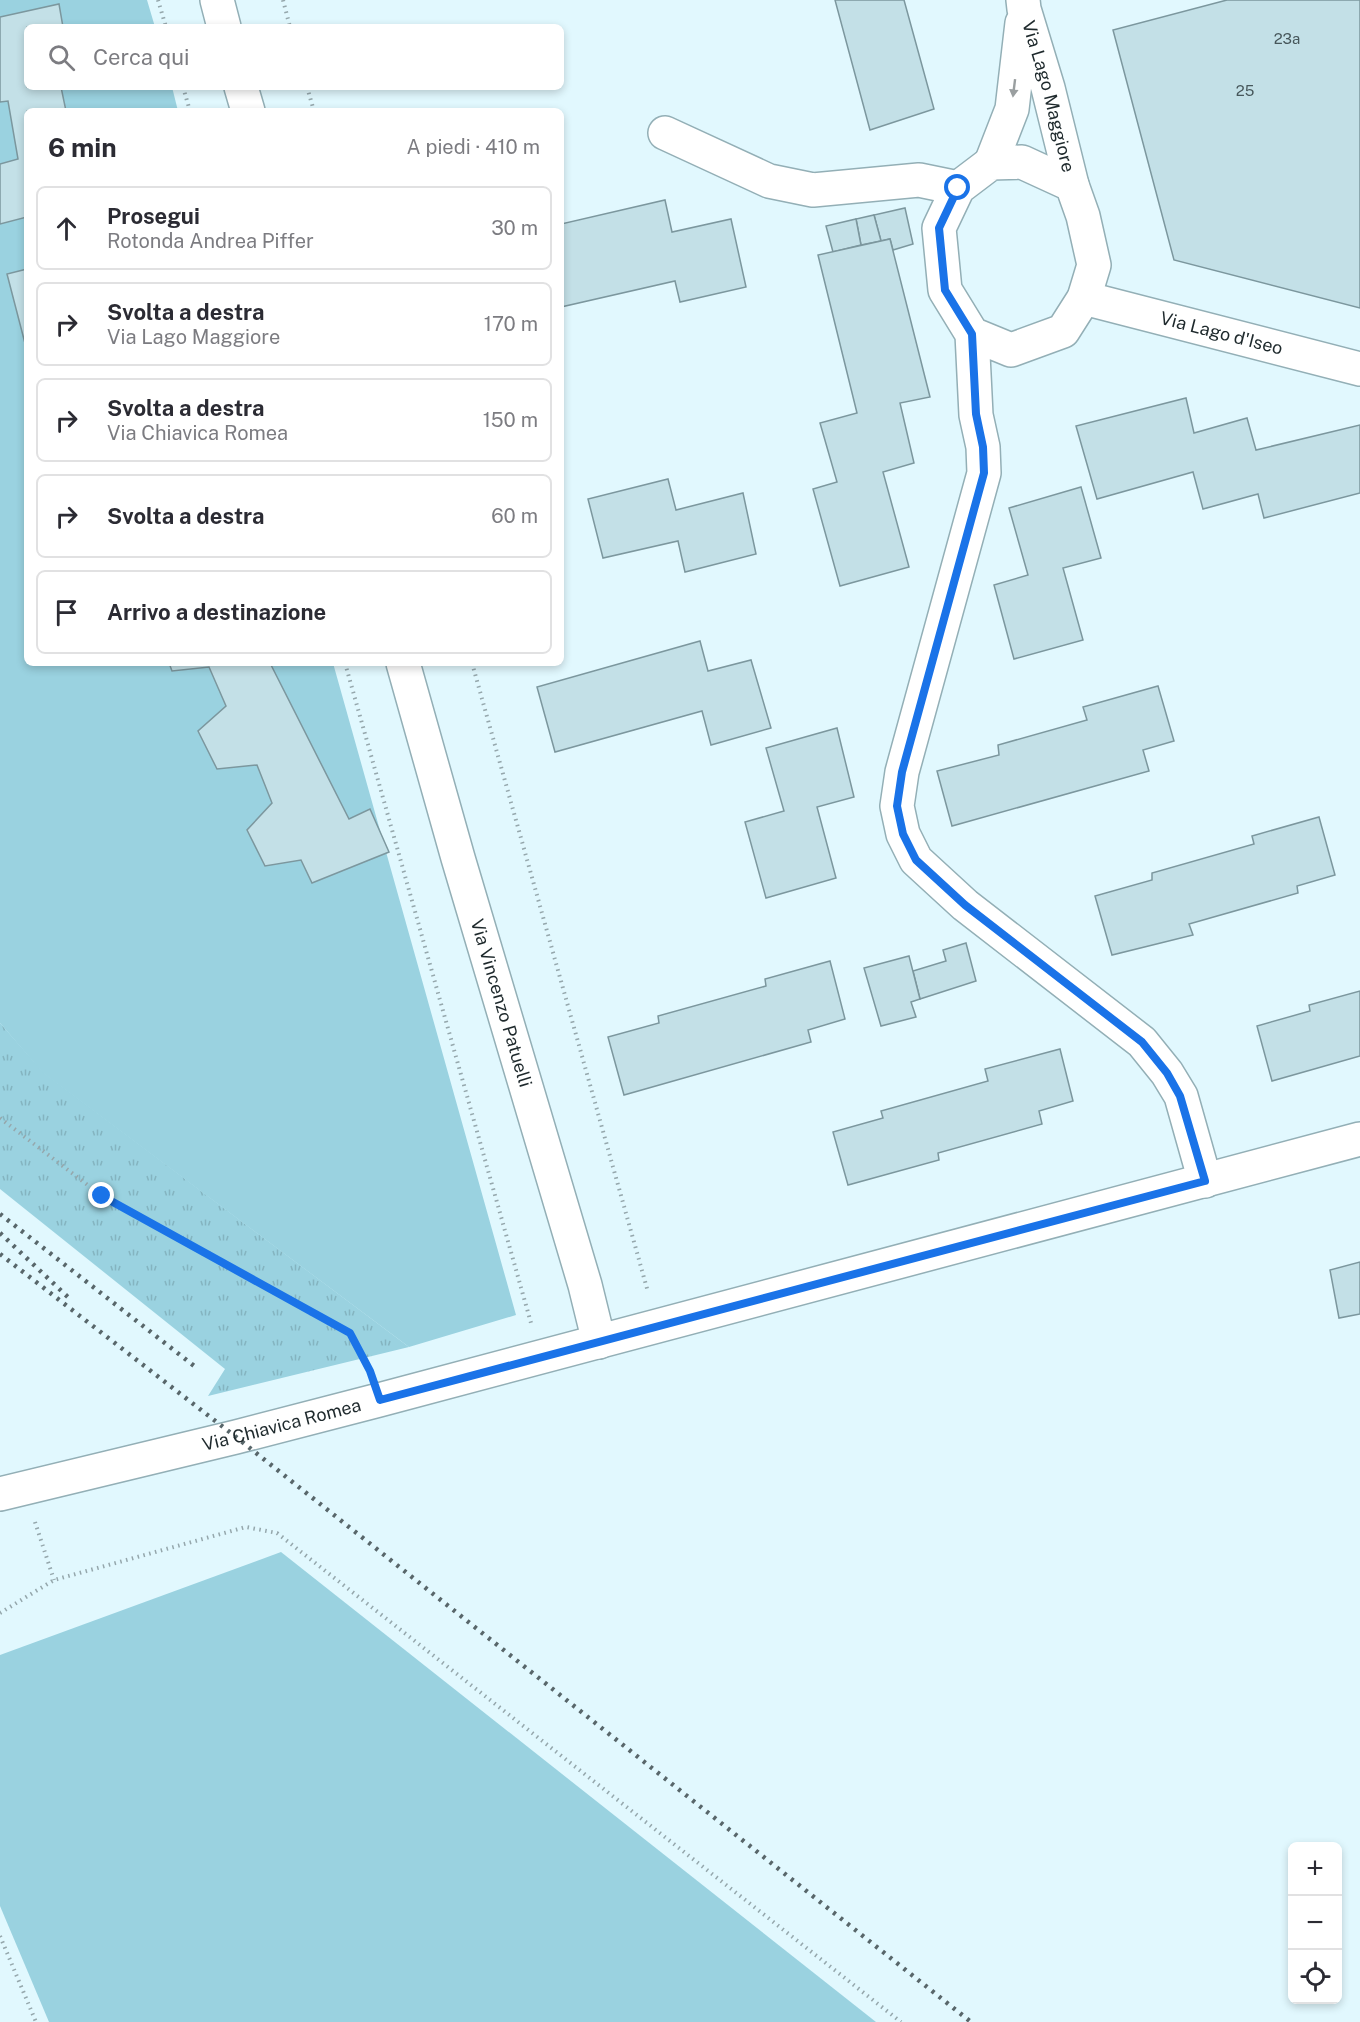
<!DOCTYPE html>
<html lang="it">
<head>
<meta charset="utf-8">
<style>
  body { margin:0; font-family:"Public Sans",sans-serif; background:#f7f7f7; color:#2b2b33 }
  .controls { position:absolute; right:18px; bottom:18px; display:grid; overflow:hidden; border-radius:9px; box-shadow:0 3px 9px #0003 }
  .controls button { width:54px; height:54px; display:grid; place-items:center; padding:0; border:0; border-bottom:2px solid #e1e1e2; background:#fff; color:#2b2b33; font:30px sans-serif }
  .stop { position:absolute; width:18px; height:18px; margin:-14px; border:4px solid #1a73e8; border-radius:50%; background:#fff }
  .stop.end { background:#1a73e8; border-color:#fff; box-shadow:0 2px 6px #0008 }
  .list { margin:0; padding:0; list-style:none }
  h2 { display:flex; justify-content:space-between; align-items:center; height:78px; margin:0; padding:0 24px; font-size:26px }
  h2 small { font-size:20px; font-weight:400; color:#7c7c81 }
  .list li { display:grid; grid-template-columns:39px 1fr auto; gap:18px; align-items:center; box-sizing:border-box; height:84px; margin:0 12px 12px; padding:0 12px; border:2px solid #e1e1e2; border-radius:9px }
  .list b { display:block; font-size:22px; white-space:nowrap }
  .list p { margin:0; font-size:20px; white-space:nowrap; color:#7c7c81 }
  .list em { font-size:20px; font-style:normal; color:#7c7c81 }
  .icon { flex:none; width:33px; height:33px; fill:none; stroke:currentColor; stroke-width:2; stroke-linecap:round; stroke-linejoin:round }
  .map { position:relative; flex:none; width:1360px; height:2022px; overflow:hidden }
  .search { position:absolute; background:#fff; box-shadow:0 3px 9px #0003; left:24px; top:24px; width:540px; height:66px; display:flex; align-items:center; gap:15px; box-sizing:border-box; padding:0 21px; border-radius:9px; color:#7c7c81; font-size:22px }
  .panel { position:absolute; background:#fff; box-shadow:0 3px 9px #0003; left:24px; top:108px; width:540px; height:558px; border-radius:9px }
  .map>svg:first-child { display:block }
  .grass { fill:url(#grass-tufts) }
  .green { fill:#9ad2e0 }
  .building { fill:#c3e0e7; stroke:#7c979e; stroke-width:1.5 }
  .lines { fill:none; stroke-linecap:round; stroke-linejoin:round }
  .minor-casing { stroke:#93afb6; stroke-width:36 }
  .path { stroke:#95a7ac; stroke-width:4; stroke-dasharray:1.5 4.5; stroke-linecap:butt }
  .minor { stroke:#fff; stroke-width:33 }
  .rail { stroke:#58666a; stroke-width:4.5; stroke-dasharray:3 6; stroke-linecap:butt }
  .oneway { fill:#9a9fa0 }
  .route { stroke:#1a73e8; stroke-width:8 }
  .labels { text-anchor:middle; stroke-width:4.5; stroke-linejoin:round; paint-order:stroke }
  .number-label { font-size:15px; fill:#47575b }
  .street-label { font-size:18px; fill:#1e292c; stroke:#fff }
</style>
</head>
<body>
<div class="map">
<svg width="1360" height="2022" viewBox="0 0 1360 2022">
  <defs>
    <pattern id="grass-tufts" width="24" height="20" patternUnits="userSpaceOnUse" patternTransform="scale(1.5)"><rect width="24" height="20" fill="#9ad2e0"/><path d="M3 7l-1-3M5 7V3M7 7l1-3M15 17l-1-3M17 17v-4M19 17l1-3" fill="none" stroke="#84b4c0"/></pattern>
  </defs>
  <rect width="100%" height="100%" fill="#e1f8fe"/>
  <polygon class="grass" points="0,1023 44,1073 409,1347 208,1396 225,1369 0,1189"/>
  <g class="green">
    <polygon points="0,0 147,0 155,27 27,27 27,87 172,87 178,111 27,111 27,663 333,663 516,1315 409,1347 43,1073 0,1023"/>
    <polygon points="281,1552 876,2022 49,2022 0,1906 0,1655"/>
  </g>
  <g class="building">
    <polygon points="835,0 904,0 934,109 870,130"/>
    <polygon points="1227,0 1360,0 1360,308 1174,260 1113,30"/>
    <polygon points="59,4 63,27 27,27 27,87 61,87 66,111 27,111 27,217 0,224 0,164 18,159 8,101 0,102 0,17"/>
    <polygon points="665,200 672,232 731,219 746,287 680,302 675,281 561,307 561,224"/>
    <polygon points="905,208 913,244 893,250 890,239 881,241 874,215"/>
    <polygon points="874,215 881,241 861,245 856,219"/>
    <polygon points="856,219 861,245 833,252 826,226"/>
    <polygon points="890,239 930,397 900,403 914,463 883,472 909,567 840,586 813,489 837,482 820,423 857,413 818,255"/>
    <polygon points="27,269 27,351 7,274"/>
    <polygon points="1186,398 1194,433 1247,418 1256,450 1360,425 1360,493 1264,518 1258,494 1203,509 1193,472 1097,499 1076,426"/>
    <polygon points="668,479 676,510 743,493 756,554 685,572 678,541 603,558 588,499"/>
    <polygon points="1081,487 1101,558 1063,568 1083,640 1014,659 994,585 1028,575 1009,508"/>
    <polygon points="700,641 708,671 751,660 771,728 711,745 702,711 555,752 537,687"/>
    <polygon points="169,663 270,663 349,819 370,809 389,852 312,883 301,860 265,866 247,830 272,803 257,765 217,769 198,731 226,706 209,667 172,671"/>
    <polygon points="1158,686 1174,741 1143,750 1149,771 952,826 937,771 999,755 998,745 1087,720 1083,707"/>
    <polygon points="837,728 854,797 817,807 836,878 766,898 745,822 784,811 766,748"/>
    <polygon points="1319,817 1335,875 1297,886 1298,893 1189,924 1193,935 1112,955 1095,896 1152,880 1152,873 1254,844 1252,836"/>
    <polygon points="966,943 976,981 920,999 913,971 946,961 943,950"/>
    <polygon points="909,956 920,999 911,1002 916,1017 881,1026 864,968"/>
    <polygon points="830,961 845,1019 808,1030 811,1042 624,1095 608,1037 659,1023 658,1016 766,986 765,979"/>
    <polygon points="1360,991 1360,1056 1272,1081 1257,1026 1310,1011 1309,1005"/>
    <polygon points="1060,1049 1073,1101 1039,1111 1042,1124 938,1153 939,1160 848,1185 833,1132 883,1118 881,1111 988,1081 985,1069"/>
    <polygon points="1360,1262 1360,1314 1339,1318 1330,1270"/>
  </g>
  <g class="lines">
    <defs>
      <g id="minor">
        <polyline points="217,0 224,27"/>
        <path id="s1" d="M1023,0L1024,9L1048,88L1072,185"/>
        <polyline points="241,87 248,111"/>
        <polyline points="665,133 769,181 813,190 919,180 958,188"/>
        <polyline points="991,163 1012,109 1022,23"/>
        <path id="s2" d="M1084,298L1360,369"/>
        <polyline points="972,334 1011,350 1063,331 1084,298 1094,265 1083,216 1072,185 1022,162 991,163 958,188 939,228 945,290 972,334 976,415 983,447 984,473 902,772 897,806 903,834 916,860 965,905 1142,1042 1167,1073 1181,1096 1205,1181"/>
        <path id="s3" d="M403,663L458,858L585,1285L599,1342"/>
        <path id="s4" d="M0,1494L236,1437L379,1400L1360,1139"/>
      </g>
    </defs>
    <use href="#minor" class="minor-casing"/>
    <g class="path">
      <polyline points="158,0 166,27"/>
      <polyline points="283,0 290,27"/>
      <polyline points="183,87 190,111"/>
      <polyline points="307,87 314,111"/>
      <polyline points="345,663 531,1323"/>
      <polyline points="472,663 648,1292"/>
      <polyline points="0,1118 102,1196 350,1333 367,1366"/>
      <polyline points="35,1522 54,1580"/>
      <polyline points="0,1613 54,1580 246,1527 277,1533 901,2022"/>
      <polyline points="0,1936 36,2022"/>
    </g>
    <use href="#minor" class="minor"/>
    <g class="rail">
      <polyline points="0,1214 198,1369"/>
      <polyline points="0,1233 70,1299"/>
      <polyline points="0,1254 236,1437 971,2022"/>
    </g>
  </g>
  <defs><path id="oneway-solid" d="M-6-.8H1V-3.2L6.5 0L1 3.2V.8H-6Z" transform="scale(1.5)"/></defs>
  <use class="oneway" href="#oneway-solid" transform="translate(1014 88) rotate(97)"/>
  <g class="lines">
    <polyline class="route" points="102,1196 350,1333 370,1371 380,1400 1205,1181 1180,1096 1167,1073 1142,1042 965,905 916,860 903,834 897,806 902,772 984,473 983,447 976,414 972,334 945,290 939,228 958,188"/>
  </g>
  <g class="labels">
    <g class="number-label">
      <text x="1287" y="44">23a</text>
      <text x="1245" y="96">25</text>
    </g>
    <g class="street-label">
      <text dy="6" stroke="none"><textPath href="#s1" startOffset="100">Via Lago Maggiore</textPath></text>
      <text dy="6" stroke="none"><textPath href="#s2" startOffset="142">Via Lago d'Iseo</textPath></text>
      <text dy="6" stroke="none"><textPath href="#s3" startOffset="354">Via Vincenzo Patuelli</textPath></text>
      <text dy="6" stroke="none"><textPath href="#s4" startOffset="290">Via Chiavica Romea</textPath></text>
    </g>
  </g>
</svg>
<div class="controls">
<button>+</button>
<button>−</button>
<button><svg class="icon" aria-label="locate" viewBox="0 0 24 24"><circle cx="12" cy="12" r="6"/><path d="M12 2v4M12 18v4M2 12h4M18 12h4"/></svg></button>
</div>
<div class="stop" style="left:958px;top:188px"></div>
<div class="stop end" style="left:102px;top:1196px"></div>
<div class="search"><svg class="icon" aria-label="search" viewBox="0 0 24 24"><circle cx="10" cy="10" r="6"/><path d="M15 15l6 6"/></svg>Cerca qui</div>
<section class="panel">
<h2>6 min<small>A piedi · 410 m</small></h2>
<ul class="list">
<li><svg class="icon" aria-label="ahead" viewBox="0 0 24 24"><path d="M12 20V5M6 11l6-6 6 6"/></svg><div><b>Prosegui</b><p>Rotonda Andrea Piffer</p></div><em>30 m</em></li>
<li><svg class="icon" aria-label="right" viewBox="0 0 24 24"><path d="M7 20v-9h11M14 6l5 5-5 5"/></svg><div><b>Svolta a destra</b><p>Via Lago Maggiore</p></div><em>170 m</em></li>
<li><svg class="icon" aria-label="right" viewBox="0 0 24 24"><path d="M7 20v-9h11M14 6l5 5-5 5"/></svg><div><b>Svolta a destra</b><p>Via Chiavica Romea</p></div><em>150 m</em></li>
<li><svg class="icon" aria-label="right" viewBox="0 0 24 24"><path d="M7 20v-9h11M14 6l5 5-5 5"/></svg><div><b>Svolta a destra</b></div><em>60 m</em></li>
<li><svg class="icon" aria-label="arrive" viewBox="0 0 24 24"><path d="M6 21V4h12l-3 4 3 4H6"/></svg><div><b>Arrivo a destinazione</b></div></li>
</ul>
</section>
</div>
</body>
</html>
